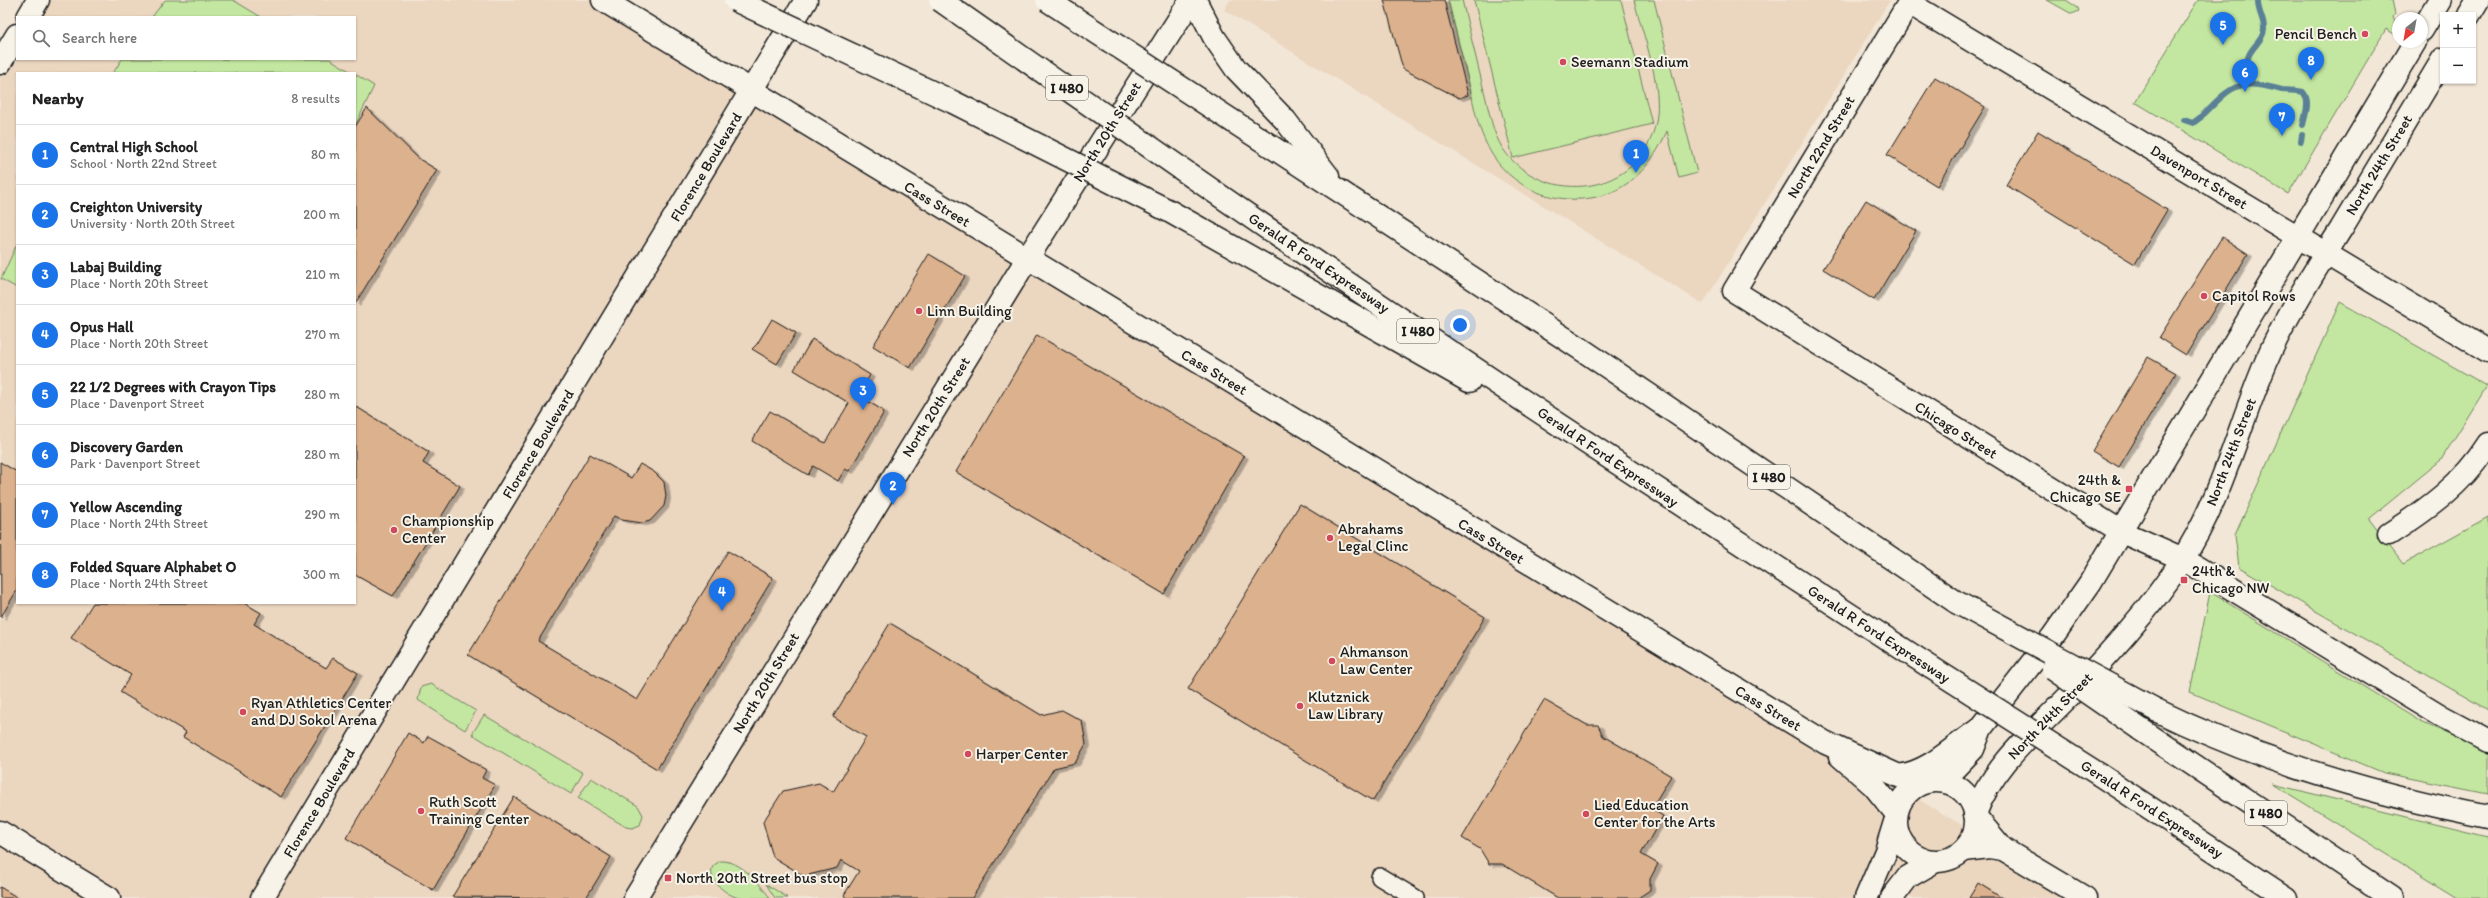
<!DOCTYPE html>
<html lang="en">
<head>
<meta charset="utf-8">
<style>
  body { margin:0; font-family:Itim,sans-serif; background:#f6f6f6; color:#222 }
  .controls { position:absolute; right:12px; top:12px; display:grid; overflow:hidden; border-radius:0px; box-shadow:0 1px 3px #0004 }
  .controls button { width:36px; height:36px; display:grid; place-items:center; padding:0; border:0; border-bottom:1px solid #e0e0e0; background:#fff; color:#222; font:20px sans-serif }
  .compass { position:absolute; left:2392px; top:12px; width:36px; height:36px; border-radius:50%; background:#fff; box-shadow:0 1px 3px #0004; rotate:211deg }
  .you { position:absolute; left:1460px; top:325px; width:14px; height:14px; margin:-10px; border:3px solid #fff; border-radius:50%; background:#1a73e8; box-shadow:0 0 0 6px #1a73e833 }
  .badge { display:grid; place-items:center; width:26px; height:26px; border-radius:50%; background:#1a73e8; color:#fff; font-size:13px; font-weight:700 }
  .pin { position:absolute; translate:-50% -33px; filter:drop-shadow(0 1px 2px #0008) }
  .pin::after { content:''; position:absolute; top:21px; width:14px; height:12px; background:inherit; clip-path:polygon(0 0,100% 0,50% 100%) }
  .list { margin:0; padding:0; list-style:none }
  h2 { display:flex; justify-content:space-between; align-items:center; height:52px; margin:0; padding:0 16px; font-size:17px }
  h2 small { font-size:13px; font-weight:400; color:#767676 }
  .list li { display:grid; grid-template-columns:26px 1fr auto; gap:12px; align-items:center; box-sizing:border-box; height:60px; padding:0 16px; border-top:1px solid #e0e0e0 }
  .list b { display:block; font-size:15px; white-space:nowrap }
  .list p { margin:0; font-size:13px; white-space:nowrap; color:#767676 }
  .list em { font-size:13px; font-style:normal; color:#767676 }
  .icon { flex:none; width:22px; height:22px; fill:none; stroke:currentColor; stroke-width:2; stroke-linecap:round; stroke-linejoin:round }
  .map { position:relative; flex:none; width:2488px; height:898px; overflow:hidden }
  .search { position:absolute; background:#fff; box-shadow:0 1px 3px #0004; left:16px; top:16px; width:340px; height:44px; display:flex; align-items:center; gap:10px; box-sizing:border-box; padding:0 14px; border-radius:0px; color:#767676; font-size:15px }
  .panel { position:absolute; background:#fff; box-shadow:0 1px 3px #0004; left:16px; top:72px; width:340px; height:532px; border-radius:0px }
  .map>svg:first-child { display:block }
  .built { fill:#ebd6c0; fill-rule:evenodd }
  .green { fill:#c3e7a1; stroke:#70825e }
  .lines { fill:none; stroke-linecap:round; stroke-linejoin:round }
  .stream { stroke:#5a8095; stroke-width:6 }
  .building { fill:#dcb18d; stroke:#1c1c1c; filter:url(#shadow) }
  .pedestrian-casing { stroke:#1c1c1c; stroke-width:20 }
  .minor-casing { stroke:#1c1c1c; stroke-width:25 }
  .tertiary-casing { stroke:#1c1c1c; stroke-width:25 }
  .secondary-casing { stroke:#1c1c1c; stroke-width:25 }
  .motorway-casing { stroke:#1c1c1c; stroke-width:25 }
  .pedestrian { stroke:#f7f3e8; stroke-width:17 }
  .minor { stroke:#f7f3e8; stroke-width:22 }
  .tertiary { stroke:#f7f3e8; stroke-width:22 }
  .secondary { stroke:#f7f3e8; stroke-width:22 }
  .motorway { stroke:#f7f3e8; stroke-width:22 }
  .motorway-bridge-casing { stroke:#1c1c1c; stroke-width:25; stroke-linecap:butt }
  .motorway-bridge { stroke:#f7f3e8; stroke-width:22 }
  .poi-dot { fill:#d1495b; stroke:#f7f3e8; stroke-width:1.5 }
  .labels { text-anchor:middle; stroke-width:4; stroke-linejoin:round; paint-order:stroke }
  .shield { fill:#f7f3e8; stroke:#5e5c59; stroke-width:1 }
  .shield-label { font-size:14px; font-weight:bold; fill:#1c1c1c }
  .poi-label { font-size:15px; fill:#1c1c1c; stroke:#f7f3e8; text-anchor:start }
  .street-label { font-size:15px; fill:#1c1c1c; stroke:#f7f3e8 }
</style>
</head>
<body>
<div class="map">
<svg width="2488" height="898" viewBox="0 0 2488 898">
  <defs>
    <filter id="shadow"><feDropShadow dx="4.5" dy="2.5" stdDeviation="0" flood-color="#0004"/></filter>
  </defs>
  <rect width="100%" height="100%" fill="#f2e6d6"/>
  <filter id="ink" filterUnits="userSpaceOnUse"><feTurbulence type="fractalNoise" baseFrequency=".025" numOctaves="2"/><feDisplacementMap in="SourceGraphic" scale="8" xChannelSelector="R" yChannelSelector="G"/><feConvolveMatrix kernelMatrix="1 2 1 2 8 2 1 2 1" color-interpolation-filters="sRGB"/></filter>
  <g filter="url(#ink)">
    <g class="built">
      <path d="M38,0H599L1921,801L2085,898H0V63L17,35V59H355V17H28ZM17,73H355V603H17Z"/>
      <polygon points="1230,0 1890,0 1703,304 1224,10"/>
    </g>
    <g class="green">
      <polygon points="165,0 233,0 261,17 152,17"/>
      <path d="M1448,0H1462C1469,30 1477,61 1484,91C1489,110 1492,132 1503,149C1544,208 1641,196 1656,122C1663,85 1643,36 1634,0H1654L1697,173L1679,178L1667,131C1653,164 1629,192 1591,198C1547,205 1503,183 1485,141C1476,122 1473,100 1468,80C1461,53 1455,27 1448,0Z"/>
      <polygon points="1474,0 1621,0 1652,124 1513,158"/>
      <polygon points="2047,0 2066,0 2078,8 2079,11 2072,14"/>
      <polygon points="2198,0 2392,0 2395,14 2393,17 2397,27 2394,34 2386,29 2288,194 2135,102"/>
      <polygon points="122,59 330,59 353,73 113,73"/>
      <polygon points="355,74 374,86 355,126"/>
      <polygon points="17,244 17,288 1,279"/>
      <polygon points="2340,302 2487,386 2441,460 2369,519 2403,564 2488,517 2488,710 2239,567 2235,535"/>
      <polygon points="2210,592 2421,722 2488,751 2488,794 2384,773 2190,692"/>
      <polygon points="431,684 476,711 465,730 418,700 421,687"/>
      <polygon points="484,715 583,773 571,794 472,734"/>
      <polygon points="591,778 638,806 643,815 640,825 632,828 626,827 578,798"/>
      <polygon points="2273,784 2488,837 2488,898 2458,898"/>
      <path d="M720,861C741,860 759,883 770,898C760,898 748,898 739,898C726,895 706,879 713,866Z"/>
      <polygon points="766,884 788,898 775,898"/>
    </g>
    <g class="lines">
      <g class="stream">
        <path d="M2242,85C2247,75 2245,64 2249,55C2253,46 2263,40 2264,30C2265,20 2257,11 2258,0"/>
        <path d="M2204,114C2234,83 2240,79 2282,90C2289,91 2296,90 2303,92C2311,101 2305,115 2303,125"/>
        <polyline points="2184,120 2193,123 2201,117"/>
        <polyline points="2301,141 2302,135"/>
      </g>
    </g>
    <g class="building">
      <polygon points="1384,0 1444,0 1468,95 1459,98 1403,69"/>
      <polygon points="1935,77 1985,107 1937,186 1887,155"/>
      <polygon points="367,108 419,159 437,170 355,304 355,127"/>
      <polygon points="2038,131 2167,210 2135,264 2006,185"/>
      <polygon points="1866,200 1916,231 1874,300 1823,269"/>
      <polygon points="2222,237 2248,254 2186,355 2159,338"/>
      <polygon points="929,254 965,276 910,368 873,346"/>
      <polygon points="772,319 796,333 777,364 752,349 757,344"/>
      <polygon points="1037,335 1244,456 1164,594 956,472"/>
      <polygon points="812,339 870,375 864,385 870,388 864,399 882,410 883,414 849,471 845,469 838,481 813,466 808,475 752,441 770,411 825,443 849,403 794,370"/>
      <polygon points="2148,357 2176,373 2119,467 2092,451"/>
      <polygon points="355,406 429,452 423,463 460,486 393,596 355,575"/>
      <polygon points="590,454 631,478 640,464 654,472 664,482 666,496 664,506 650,521 642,523 622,520 614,516 538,641 637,700 728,551 773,578 657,769 468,655"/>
      <polygon points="0,462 17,472 17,590 1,617"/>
      <polygon points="1300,504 1485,617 1373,801 1188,689"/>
      <polygon points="93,603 244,603 261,613 254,624 326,668 333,658 358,673 281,797 183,737 186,732 120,692 131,675 71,638"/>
      <polygon points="890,623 1041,715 1062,710 1082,721 1086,744 1075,763 1054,768 972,898 846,898 844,895 859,871 841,860 837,868 804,876 773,857 763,822 783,791 819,783 833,792 866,737 833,717"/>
      <polygon points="1544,700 1587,725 1598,725 1603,736 1671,776 1651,809 1663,816 1641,854 1658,864 1650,879 1650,890 1638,898 1558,898 1502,864 1489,864 1480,849 1462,838"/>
      <polygon points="408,733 424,743 428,736 446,746 486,770 482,778 495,785 433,890 346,838"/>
      <polygon points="514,797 611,857 586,898 452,897"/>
      <polygon points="1978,883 2002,898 1969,898"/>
      <polygon points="0,887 18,898 0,898"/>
    </g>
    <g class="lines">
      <defs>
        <polyline id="pedestrian" points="1380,877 1415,898"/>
        <g id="minor">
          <polyline points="2122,532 1734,291 1909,3 2488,351"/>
          <path d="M2389,534C2428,509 2463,484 2488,444"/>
          <polyline points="1976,817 2003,849"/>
          <polyline points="1964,850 1989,847 2003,849 2085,898"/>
        </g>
        <g id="tertiary">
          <polyline points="603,0 1826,743 1899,776 1926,782"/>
          <polyline points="28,17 38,0"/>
          <polyline points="0,63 17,35"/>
          <polyline points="1840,756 1874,786 1896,813"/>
          <polyline points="0,832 109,898"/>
        </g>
        <g id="secondary">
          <polyline points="2469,15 2478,0"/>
          <polyline points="2422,30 2440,0"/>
          <polyline points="2122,532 2183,559"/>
          <path d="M1899,776C1932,771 1954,745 1981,728"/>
          <circle cx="1936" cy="821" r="40"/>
          <polyline points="1932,781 1951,772 1973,749 1981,728 2053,636 2090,583 2415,42"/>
          <path d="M1975,814C1992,767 2033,733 2067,698C2108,655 2149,611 2182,560C2225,494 2240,417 2273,346C2293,305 2317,267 2341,229C2375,172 2409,116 2443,59"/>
          <polyline points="262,898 806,0"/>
          <polyline points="635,898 1027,259 1191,0"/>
          <polyline points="1866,898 1886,851 1895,822"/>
          <polyline points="1892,898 1908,877 1934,862"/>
        </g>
        <g id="motorway">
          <polyline points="1195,0 1214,37 1236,69 1285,120 1328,176"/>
          <polyline points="1234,122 1584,351 1956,602"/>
          <path d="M1193,177C1436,346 1684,507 1932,668"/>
          <polyline points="1169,211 1469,381"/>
          <polyline points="2183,559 2441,716 2488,741"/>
          <path d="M2156,710C2262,762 2373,794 2488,817"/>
          <polyline points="2140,729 2392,898"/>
          <polyline points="2100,775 2286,898"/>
        </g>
      </defs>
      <use href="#pedestrian" class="pedestrian-casing"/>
      <use href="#minor" class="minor-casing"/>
      <use href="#tertiary" class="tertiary-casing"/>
      <use href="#secondary" class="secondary-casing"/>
      <use href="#motorway" class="motorway-casing"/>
      <use href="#pedestrian" class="pedestrian"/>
      <use href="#minor" class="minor"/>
      <use href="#tertiary" class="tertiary"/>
      <use href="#secondary" class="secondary"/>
      <use href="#motorway" class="motorway"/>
      <defs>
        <g id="motorway-bridge">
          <polyline points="735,0 953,102 1169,211"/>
          <polyline points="940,0 1193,177"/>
          <polyline points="1047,0 1234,122"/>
          <polyline points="1956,602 2156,710"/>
          <polyline points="1932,668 2100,775"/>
          <polyline points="2053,669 2140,729"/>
        </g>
      </defs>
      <use href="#motorway-bridge" class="motorway-bridge-casing"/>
      <use href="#motorway-bridge" class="motorway-bridge"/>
    </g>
  </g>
  <g class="poi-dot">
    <circle cx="2365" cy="34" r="4"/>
    <circle cx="1563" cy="62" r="4"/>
    <circle cx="2204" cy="296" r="4"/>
    <circle cx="919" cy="311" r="4"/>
    <rect x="2125" y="485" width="8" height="8" rx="2"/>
    <circle cx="394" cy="530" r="4"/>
    <circle cx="1330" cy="538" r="4"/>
    <rect x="2180" y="576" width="8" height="8" rx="2"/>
    <circle cx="1332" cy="661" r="4"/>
    <circle cx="1300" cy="706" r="4"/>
    <circle cx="243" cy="712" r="4"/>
    <circle cx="968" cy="754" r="4"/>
    <circle cx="421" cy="811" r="4"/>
    <circle cx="1586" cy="814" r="4"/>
    <rect x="664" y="874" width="8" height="8" rx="2"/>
  </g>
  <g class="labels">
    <g class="shield">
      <rect x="1046" y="76" width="42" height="24" rx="3"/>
      <rect x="1397" y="319" width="42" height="24" rx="3"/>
      <rect x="1748" y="465" width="42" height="24" rx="3"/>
      <rect x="2245" y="801" width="42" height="24" rx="3"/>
    </g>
    <g class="shield-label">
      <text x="1067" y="93">I 480</text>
      <text x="1418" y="336">I 480</text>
      <text x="1769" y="482">I 480</text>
      <text x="2266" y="818">I 480</text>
    </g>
    <g class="poi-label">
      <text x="2357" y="39" text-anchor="end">Pencil Bench</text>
      <text x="1571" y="67">Seemann Stadium</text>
      <text x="2212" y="301">Capitol Rows</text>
      <text x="927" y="316">Linn Building</text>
      <text x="2121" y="485" text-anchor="end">24th &amp;<tspan x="2121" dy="17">Chicago SE</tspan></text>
      <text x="402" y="526">Championship<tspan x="402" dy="17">Center</tspan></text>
      <text x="1338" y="534">Abrahams<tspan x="1338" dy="17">Legal Clinc</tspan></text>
      <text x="2192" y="576">24th &amp;<tspan x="2192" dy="17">Chicago NW</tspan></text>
      <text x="1340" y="657">Ahmanson<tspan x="1340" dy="17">Law Center</tspan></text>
      <text x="1308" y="702">Klutznick<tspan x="1308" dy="17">Law Library</tspan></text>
      <text x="251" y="708">Ryan Athletics Center<tspan x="251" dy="17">and DJ Sokol Arena</tspan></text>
      <text x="976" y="759">Harper Center</text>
      <text x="429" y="807">Ruth Scott<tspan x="429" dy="17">Training Center</tspan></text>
      <text x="1594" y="810">Lied Education<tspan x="1594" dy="17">Center for the Arts</tspan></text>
      <text x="676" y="883">North 20th Street bus stop</text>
    </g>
    <g class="street-label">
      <text transform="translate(1107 132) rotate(-58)" y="5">North 20th Street</text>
      <text transform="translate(1821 147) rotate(-59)" y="5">North 22nd Street</text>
      <text transform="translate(2379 165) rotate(-59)" y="5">North 24th Street</text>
      <text transform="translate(706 167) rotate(-59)" y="5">Florence Boulevard</text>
      <text transform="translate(2199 177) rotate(31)" y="5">Davenport Street</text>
      <text transform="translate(937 204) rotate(31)" y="5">Cass Street</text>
      <text transform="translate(1319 263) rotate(34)" y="5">Gerald R Ford Expressway</text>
      <text transform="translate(1214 372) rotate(31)" y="5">Cass Street</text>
      <text transform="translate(936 407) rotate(-58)" y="5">North 20th Street</text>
      <text transform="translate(1956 430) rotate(32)" y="5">Chicago Street</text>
      <text transform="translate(538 444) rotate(-59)" y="5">Florence Boulevard</text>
      <text transform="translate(2231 452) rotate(-69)" y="5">North 24th Street</text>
      <text transform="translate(1608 457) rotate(34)" y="5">Gerald R Ford Expressway</text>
      <text transform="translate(1491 541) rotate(31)" y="5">Cass Street</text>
      <text transform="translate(1879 634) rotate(33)" y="5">Gerald R Ford Expressway</text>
      <text transform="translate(766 683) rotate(-59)" y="5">North 20th Street</text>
      <text transform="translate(1768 708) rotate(31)" y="5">Cass Street</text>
      <text transform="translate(2050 716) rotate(-46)" y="5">North 24th Street</text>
      <text transform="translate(319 803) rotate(-59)" y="5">Florence Boulevard</text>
      <text transform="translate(2152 809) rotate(33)" y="5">Gerald R Ford Expressway</text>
    </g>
  </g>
</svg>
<div class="controls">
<button>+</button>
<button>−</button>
</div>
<svg class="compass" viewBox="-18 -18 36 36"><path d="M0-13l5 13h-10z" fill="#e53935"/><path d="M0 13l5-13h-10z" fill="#767676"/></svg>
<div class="you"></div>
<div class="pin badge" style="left:1636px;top:173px">1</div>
<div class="pin badge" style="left:893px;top:505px">2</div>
<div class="pin badge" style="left:863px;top:410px">3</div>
<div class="pin badge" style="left:722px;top:611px">4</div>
<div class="pin badge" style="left:2223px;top:45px">5</div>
<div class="pin badge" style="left:2245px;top:92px">6</div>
<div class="pin badge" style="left:2282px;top:136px">7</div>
<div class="pin badge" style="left:2311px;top:80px">8</div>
<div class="search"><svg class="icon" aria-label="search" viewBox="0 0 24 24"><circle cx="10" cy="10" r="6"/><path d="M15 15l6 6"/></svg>Search here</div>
<section class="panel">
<h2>Nearby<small>8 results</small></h2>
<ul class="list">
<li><span class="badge">1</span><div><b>Central High School</b><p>School · North 22nd Street</p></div><em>80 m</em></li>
<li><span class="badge">2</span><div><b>Creighton University</b><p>University · North 20th Street</p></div><em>200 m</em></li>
<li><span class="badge">3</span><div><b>Labaj Building</b><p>Place · North 20th Street</p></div><em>210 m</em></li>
<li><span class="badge">4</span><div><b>Opus Hall</b><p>Place · North 20th Street</p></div><em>270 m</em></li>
<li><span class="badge">5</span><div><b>22 1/2 Degrees with Crayon Tips</b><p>Place · Davenport Street</p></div><em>280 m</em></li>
<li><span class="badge">6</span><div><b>Discovery Garden</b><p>Park · Davenport Street</p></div><em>280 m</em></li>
<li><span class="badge">7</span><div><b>Yellow Ascending</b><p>Place · North 24th Street</p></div><em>290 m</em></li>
<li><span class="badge">8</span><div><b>Folded Square Alphabet O</b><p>Place · North 24th Street</p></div><em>300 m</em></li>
</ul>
</section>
</div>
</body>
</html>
